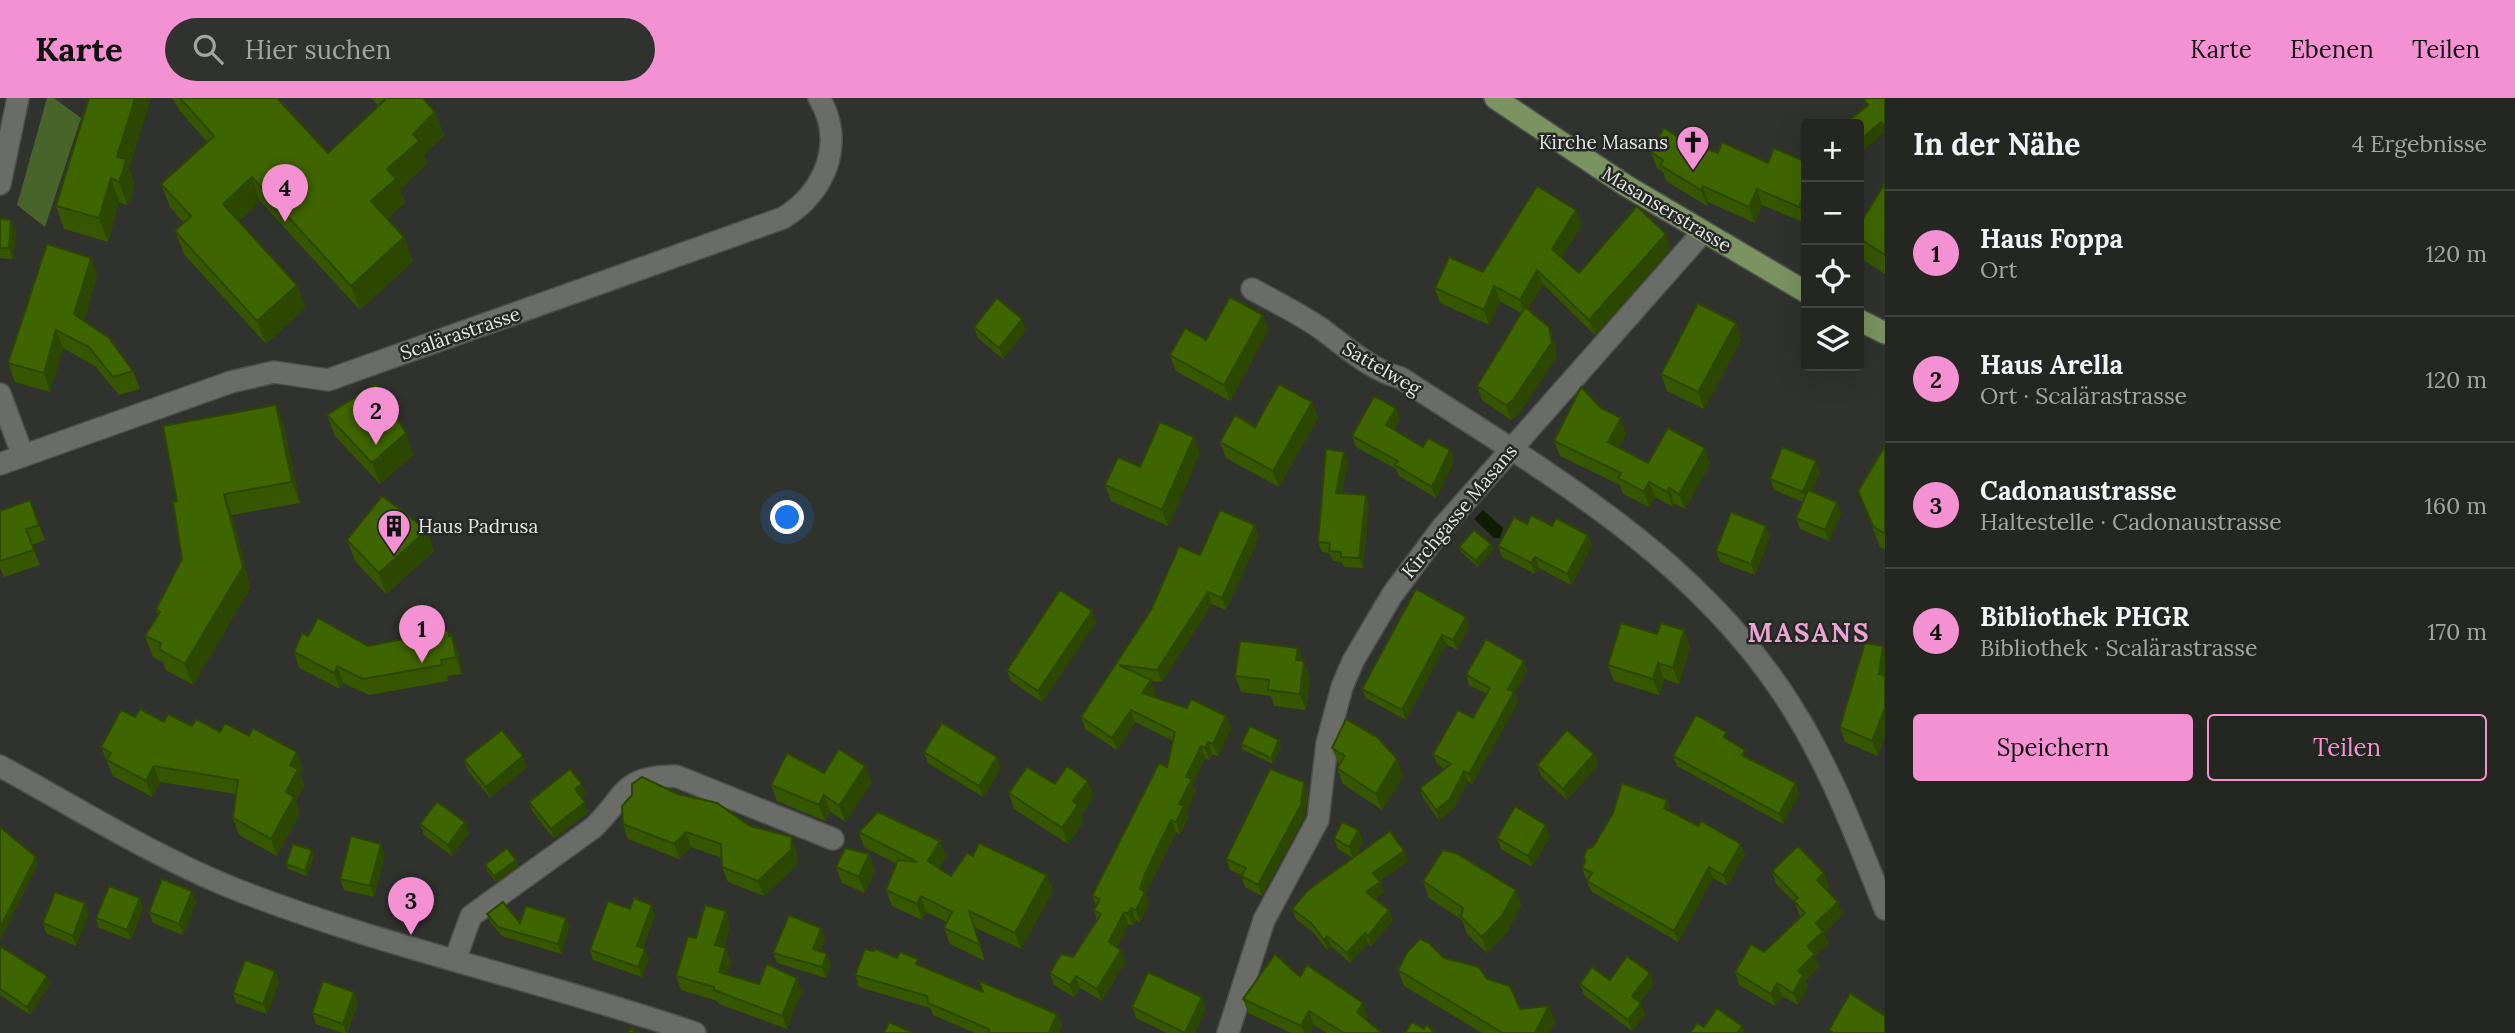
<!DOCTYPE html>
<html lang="de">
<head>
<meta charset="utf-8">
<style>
  body { margin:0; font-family:Lora,serif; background:#30322f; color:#f1f3f6 }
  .controls { position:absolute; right:21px; top:21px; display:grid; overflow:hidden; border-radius:7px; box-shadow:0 7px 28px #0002 }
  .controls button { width:63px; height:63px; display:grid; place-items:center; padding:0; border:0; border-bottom:2px solid #414340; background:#242622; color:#f1f3f6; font:35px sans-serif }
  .you { position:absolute; left:788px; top:420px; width:24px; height:24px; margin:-18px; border:5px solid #fff; border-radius:50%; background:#1a73e8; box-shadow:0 0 0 10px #1a73e833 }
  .badge { display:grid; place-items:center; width:46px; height:46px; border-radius:50%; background:#f491d3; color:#111; font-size:23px; font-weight:700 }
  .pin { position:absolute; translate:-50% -58px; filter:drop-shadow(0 2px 4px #0008) }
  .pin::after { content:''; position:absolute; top:37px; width:24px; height:21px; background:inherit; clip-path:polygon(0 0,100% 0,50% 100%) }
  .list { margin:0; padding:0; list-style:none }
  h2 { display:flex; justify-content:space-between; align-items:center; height:91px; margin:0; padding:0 28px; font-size:30px }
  h2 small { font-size:23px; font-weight:400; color:#a3a5a5 }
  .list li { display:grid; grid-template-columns:46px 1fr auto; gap:21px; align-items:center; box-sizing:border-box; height:126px; padding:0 28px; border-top:2px solid #414340 }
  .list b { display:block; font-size:26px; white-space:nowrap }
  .list p { margin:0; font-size:23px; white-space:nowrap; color:#a3a5a5 }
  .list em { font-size:23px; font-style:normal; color:#a3a5a5 }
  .actions { display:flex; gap:14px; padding:21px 28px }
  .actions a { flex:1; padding:16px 0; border:2px solid #f491d3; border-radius:7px; text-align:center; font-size:24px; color:#f491d3 }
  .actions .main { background:#f491d3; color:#111 }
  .icon { flex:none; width:38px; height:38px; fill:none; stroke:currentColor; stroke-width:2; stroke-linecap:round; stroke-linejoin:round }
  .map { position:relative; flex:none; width:1885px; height:935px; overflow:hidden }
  header { display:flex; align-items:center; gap:42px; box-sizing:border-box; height:98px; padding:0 35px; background:#f491d3; color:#111 }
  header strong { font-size:33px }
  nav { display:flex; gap:38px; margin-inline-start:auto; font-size:24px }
  .search { width:490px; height:63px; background:#30322f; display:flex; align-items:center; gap:18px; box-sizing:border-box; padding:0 24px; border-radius:38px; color:#a3a5a5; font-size:26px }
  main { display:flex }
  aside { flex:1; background:#242622 }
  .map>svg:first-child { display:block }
  .green { fill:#48642a }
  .water { fill:#0f1c02 }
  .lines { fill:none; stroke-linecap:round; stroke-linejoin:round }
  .street-casing { stroke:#4e504d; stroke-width:24 }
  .primary-casing { stroke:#4e504d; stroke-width:24 }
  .street { stroke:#6a6c68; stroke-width:21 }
  .primary { stroke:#7a9361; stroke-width:21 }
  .wall { fill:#365700 }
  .shaded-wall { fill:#2c4700 }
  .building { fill:#3f6500; stroke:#2c4700; stroke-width:2 }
  .labels { text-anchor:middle; stroke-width:5; stroke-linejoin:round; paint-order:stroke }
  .poi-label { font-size:19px; fill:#e6e8e5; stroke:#262825; text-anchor:end }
  .street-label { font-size:19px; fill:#e6e8e5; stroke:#262825 }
  .district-label { font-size:26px; font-weight:bold; letter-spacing:2px; fill:#eaa5d2; stroke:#262825 }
</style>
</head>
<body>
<header>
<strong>Karte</strong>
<div class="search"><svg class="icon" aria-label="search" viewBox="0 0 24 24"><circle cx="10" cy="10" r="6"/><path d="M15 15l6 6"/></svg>Hier suchen</div>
<nav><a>Karte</a><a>Ebenen</a><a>Teilen</a></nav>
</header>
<main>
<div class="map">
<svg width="1885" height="935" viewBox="0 0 1885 935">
  <rect width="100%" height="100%" fill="#30322e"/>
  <polygon class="green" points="47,0 54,0 81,20 45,129 17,107"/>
  <polygon class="water" points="1483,412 1503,430 1500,440 1494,440 1474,421"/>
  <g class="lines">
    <defs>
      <g id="street">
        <polyline points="0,86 18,0"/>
        <path d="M1252,191C1277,205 1305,218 1327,235C1349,252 1374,273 1401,280C1540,371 1684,450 1780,591C1826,658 1855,735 1885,811"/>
        <polyline points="0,296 23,358"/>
        <path d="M0,366L231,284L274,274L328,282L783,120C825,95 846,44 819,0"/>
        <path d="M0,668C75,709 150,756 230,789C381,849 542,882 695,935"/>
        <path d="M455,862L471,818L593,730C627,698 620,678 676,678L833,741"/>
        <polyline points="1228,935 1264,822 1318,722 1327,645 1342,589 1353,563 1392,497 1441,431 1703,134"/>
      </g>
      <g id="primary">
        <polyline points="1495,0 1625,87 1806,194"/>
        <polyline points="1859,222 1885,235"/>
      </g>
    </defs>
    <use href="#street" class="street-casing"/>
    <use href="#primary" class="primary-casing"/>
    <use href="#street" class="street"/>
    <use href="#primary" class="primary"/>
  </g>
  <g class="wall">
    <polygon points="89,0 151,0 129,70 134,85 132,97 127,107 119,104 108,144 64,131 56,108"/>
    <polygon points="172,0 277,0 328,55 378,8 371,0 423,0 435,14 444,37 424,57 427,66 400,91 405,105 387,120 404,139 413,163 360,212 260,103 239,123 297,187 305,210 266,246 184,156 175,133 184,125 170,109 161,86 207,44 181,14"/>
    <polygon points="1651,54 1718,55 1768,65 1806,64 1805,125 1762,107 1755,125 1708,104 1707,108 1666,83 1663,74 1657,70"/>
    <polygon points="1885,85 1885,176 1862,161 1859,153 1859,127"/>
    <polygon points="1576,112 1582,127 1561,159 1579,175 1671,151 1595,237 1543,186 1528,211 1554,244 1557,259 1518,317 1511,322 1482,302 1477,288 1521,215 1500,203 1489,227 1440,205 1435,190 1483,174"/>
    <polygon points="0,121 16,133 13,161 0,160"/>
    <polygon points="97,178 84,223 133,273 140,291 119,297 95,268 63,250 50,294 15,284 8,265"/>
    <polygon points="1263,217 1268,233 1230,303 1176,273 1170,257"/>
    <polygon points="1736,225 1741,242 1704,311 1667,293 1661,276"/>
    <polygon points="974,229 1026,232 1003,261 978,240"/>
    <polygon points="1312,304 1318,320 1279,389 1226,360 1220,344"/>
    <polygon points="276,307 284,328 300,405 232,417 250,490 193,587 166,572 163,564 153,559 145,538 158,518 156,511 182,461 177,403"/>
    <polygon points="327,317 414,356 380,386 335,338"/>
    <polygon points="1400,321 1394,332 1423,349 1450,352 1454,363 1436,400 1399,378 1396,371 1356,349 1352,338"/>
    <polygon points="1626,336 1619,349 1648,365 1705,350 1710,366 1685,411 1675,406 1673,409 1655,399 1649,409 1623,396 1620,387 1560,358 1554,343"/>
    <polygon points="1885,348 1885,452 1880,449 1858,393"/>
    <polygon points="1200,355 1168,428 1111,403 1105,387 1140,369"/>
    <polygon points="1348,364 1342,395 1369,407 1363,470 1344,469 1342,464 1333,463 1329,455 1322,454 1318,444"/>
    <polygon points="1820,374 1812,393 1841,415 1829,443 1800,431 1796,420 1803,404 1774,392 1770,381"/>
    <polygon points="30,402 45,442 32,447 40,467 4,479 0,470 0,413"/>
    <polygon points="1527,426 1552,428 1588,437 1592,448 1571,487 1539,470 1535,476 1502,459 1498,448"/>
    <polygon points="1255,427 1259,439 1226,512 1212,506 1162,584 1151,583 1155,594 1152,599 1187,610 1226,618 1231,631 1218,658 1212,656 1209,662 1205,660 1193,686 1196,693 1186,714 1188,720 1180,736 1176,734 1149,788 1146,798 1149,806 1140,824 1136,822 1133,828 1128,826 1116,850 1121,852 1125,864 1102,903 1080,890 1074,899 1054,887 1050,875 1073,859 1097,822 1094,812 1096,808 1092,798 1167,669 1173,643 1135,624 1117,652 1085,631 1081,619 1200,457"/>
    <polygon points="1766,428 1770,439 1755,477 1720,464 1716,453"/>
    <polygon points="427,432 434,453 386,496 355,463 347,442"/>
    <polygon points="1491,446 1493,452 1478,469 1461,454 1459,449"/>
    <polygon points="1092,513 1096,524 1042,604 1011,583 1007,572"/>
    <polygon points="1466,519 1469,528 1457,552 1446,546 1406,622 1366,600 1362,591"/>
    <polygon points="448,532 458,553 462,576 447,578 448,583 369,597 343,585 340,591 299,570 294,554 308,538 368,548"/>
    <polygon points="1684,532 1690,548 1679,586 1664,581 1659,597 1614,583 1608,567 1657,536"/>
    <polygon points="1865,545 1878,658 1845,644 1840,629"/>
    <polygon points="1298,550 1310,579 1306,612 1274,608 1271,598 1241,594 1235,578"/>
    <polygon points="1527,572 1515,595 1518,604 1472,686 1468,683 1454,710 1439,722 1423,700 1420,690 1445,671 1437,666 1433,656 1473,620 1487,596 1469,587 1466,577"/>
    <polygon points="135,619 220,634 303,670 300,676 304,687 296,703 300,715 277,758 239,737 233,720 236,696 160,684 152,699 113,678 101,649"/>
    <polygon points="1729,642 1748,660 1799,696 1783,726 1677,668 1673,658"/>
    <polygon points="1241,646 1281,648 1273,666 1243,652"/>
    <polygon points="1332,650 1397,661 1403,678 1382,712 1343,686 1337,670 1339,667"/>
    <polygon points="924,654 1001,670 983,699 928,665"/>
    <polygon points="1594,656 1598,667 1567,702 1541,678 1537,667"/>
    <polygon points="464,662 527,669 490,700 468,673"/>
    <polygon points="865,668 871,685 845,724 830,713 825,723 777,703 771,687 824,675"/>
    <polygon points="1304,684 1308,695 1305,718 1262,798 1245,789 1241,778 1241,777 1230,772 1226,761"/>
    <polygon points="582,686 586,696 581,699 588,714 554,741 533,714 529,704"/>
    <polygon points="1055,686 1094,699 1081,717 1083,722 1082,726 1068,746 1014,711 1009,695"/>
    <polygon points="678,696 750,728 797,755 796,768 764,798 728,784 722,769 722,760 691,749 679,761 628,741 623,726"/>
    <polygon points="1671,713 1698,728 1741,746 1745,756 1727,788 1713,780 1678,844 1591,793 1587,783 1588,782 1586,780 1582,770 1593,749"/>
    <polygon points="465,724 469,735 452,758 424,737 420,726"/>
    <polygon points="859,734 946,758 939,770 951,778 973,758 1047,777 1053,792 1021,851 974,829 985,863 950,846 944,830 947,824 926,814 922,822 892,808 886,792 897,766 864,749"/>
    <polygon points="1550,738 1532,769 1501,751 1497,740"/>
    <polygon points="1334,740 1363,743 1354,760 1404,753 1408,763 1379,783 1384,794 1374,801 1389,812 1393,822 1371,848 1368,845 1350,865 1331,848 1327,852 1314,835 1296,821 1292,811 1353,760 1338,751"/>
    <polygon points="385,757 374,799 344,792 340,781"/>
    <polygon points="314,758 307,778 288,771 286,766"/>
    <polygon points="485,767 519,768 496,784 487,773"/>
    <polygon points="836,769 875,772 865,795 842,785"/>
    <polygon points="1772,773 1824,775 1829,788 1826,791 1843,816 1824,835 1828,846 1815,858 1819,869 1805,883 1808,889 1798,907 1782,898 1775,908 1739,887 1735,874 1764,854 1801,818 1799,816 1795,805 1776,786"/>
    <polygon points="1423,783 1516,792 1521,808 1507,834 1487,855 1467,836 1462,822 1429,800"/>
    <polygon points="196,804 183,837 153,825 149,814"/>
    <polygon points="85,805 89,815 76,848 46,835 43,825"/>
    <polygon points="143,810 131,842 99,830 96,820"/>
    <polygon points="726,813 730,827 724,849 726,850 731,864 727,876 759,886 802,893 787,931 719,906 717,903 681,892 676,878 696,840"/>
    <polygon points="487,816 520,825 566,820 569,829 561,856 502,838 491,825"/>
    <polygon points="655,817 643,850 649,861 642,879 593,862 590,852"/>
    <polygon points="825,840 820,854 831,867 826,880 777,865 773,855"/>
    <polygon points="0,848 50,885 30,917 0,897"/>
    <polygon points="897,860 920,867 983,894 1057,916 1062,928 1059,935 975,935 933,917 930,910 859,889 855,877"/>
    <polygon points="1444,860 1487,881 1520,911 1549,908 1555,924 1549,935 1482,935 1404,888 1398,872"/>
    <polygon points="275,873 279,884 267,916 236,905 233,895"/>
    <polygon points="1300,879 1368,919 1366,922 1382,935 1327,935 1314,927 1310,935 1291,935 1248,915 1243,901"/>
    <polygon points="1610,882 1654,886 1640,904 1645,916 1632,933 1584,897 1580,886"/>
    <polygon points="1202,899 1206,910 1195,935 1167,935 1136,920 1132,909"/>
    <polygon points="358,904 347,935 343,935 316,926 312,915"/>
  </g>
  <g class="shaded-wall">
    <polygon points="135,0 151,0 129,70 134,85 132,97 127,107 119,84 117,59"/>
    <polygon points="435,14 444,37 424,57 427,66 400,91 405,105 380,127 371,103 387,71 413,36"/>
    <polygon points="1881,24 1885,34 1859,56 1859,43"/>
    <polygon points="252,79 260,103 231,130 223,106"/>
    <polygon points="111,80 119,104 108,144 99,120"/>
    <polygon points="1703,88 1708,104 1707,108 1701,92"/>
    <polygon points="1757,91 1762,107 1755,125 1749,109"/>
    <polygon points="1806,92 1806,121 1805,125 1799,109"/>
    <polygon points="1576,112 1582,127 1557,166 1552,151"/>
    <polygon points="11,122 16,133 13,161 9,150"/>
    <polygon points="1666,136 1671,151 1595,237 1589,222"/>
    <polygon points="404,139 413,163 360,212 351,188"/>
    <polygon points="91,160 97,178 81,234 74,216"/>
    <polygon points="1537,172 1543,186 1525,217 1520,202"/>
    <polygon points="297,187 305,210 266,246 257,223"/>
    <polygon points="1494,188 1500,203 1489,227 1484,212"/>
    <polygon points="1263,217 1268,233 1230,303 1224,287"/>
    <polygon points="1022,221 1026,232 1003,261 999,250"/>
    <polygon points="1736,225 1741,242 1704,311 1698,294"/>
    <polygon points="1549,229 1554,244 1557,259 1518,317 1511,322 1506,307"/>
    <polygon points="56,232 63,250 50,294 44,275"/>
    <polygon points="1312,304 1318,320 1279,389 1273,373"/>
    <polygon points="276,307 284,328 300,405 292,384"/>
    <polygon points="1396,310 1400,321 1390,338 1386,327"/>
    <polygon points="1621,320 1626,336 1613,359 1608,344"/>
    <polygon points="406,335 414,356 380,386 372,365"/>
    <polygon points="1194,339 1200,355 1168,428 1162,412"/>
    <polygon points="1705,350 1710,366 1685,411 1679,396"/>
    <polygon points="1450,352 1454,363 1436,400 1432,389"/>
    <polygon points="1344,354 1348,364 1340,405 1336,395"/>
    <polygon points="1816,363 1820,374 1807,405 1803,394"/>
    <polygon points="1649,384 1655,399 1649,409 1644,394"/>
    <polygon points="1669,390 1675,406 1673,409 1667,394"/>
    <polygon points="224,396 232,417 250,490 193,587 185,566"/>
    <polygon points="1366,397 1369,407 1363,470 1359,460"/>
    <polygon points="1837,404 1841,415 1829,443 1825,432"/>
    <polygon points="1255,427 1259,439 1226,512 1222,500"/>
    <polygon points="1766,428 1770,439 1755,477 1751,466"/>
    <polygon points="427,432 434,453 386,496 379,475"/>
    <polygon points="1588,437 1592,448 1571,487 1567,476"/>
    <polygon points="1491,446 1493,452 1478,469 1476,463"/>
    <polygon points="1535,459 1539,470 1535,476 1531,465"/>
    <polygon points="1208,494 1212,506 1162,584 1157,572"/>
    <polygon points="1092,513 1096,524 1042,604 1038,593"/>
    <polygon points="1466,519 1469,528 1457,552 1453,542"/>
    <polygon points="1684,532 1690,548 1679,586 1673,570"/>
    <polygon points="452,537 458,553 462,576 456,559"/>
    <polygon points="1442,537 1446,546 1406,622 1402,612"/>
    <polygon points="1883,548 1885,553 1885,591 1879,576"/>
    <polygon points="1298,550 1310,579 1306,612 1300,596 1296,562"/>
    <polygon points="1524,563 1527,572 1515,595 1518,604 1472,686 1469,676 1508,591"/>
    <polygon points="1658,565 1664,581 1659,597 1653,581"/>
    <polygon points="337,568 343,585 340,591 334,575"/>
    <polygon points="1151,582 1155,594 1146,607 1142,595"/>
    <polygon points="1885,610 1885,639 1878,658 1872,643"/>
    <polygon points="1131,612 1135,624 1117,652 1112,640"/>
    <polygon points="1226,618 1231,631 1218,658 1213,646"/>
    <polygon points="1279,642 1281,648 1273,666 1271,660"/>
    <polygon points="1208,644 1212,656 1209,662 1205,650"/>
    <polygon points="1201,648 1205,660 1193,686 1196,693 1186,714 1188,720 1180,736 1176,724 1179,706 1186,679"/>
    <polygon points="297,654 303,670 300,676 304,687 296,703 300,715 277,758 271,741 286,694 290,667"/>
    <polygon points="1594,656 1598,667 1567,702 1563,691"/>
    <polygon points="523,658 527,669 490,700 486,689"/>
    <polygon points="997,659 1001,670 983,699 979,688"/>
    <polygon points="1397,661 1403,678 1382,712 1376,696"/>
    <polygon points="154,668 160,684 152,699 146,683"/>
    <polygon points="865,668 871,685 845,724 839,708"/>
    <polygon points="1464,673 1468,683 1454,710 1439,722 1436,712"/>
    <polygon points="1088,683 1094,699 1081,717 1083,722 1082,726 1068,746 1062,730 1073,703"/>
    <polygon points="1304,684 1308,695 1305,718 1262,798 1258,787"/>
    <polygon points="1796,685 1799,696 1783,726 1779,716"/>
    <polygon points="582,686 586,696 578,701 575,691"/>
    <polygon points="824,697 830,713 825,723 819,707"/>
    <polygon points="1667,702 1671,713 1668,721 1664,710"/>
    <polygon points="585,704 588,714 554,741 551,731"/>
    <polygon points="1171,722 1176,734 1149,788 1146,798 1149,806 1140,824 1136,812 1140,791 1145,776"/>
    <polygon points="465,724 469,735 452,758 448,747"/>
    <polygon points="1546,727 1550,738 1532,769 1528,758"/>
    <polygon points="1359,732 1363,743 1353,760 1349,749"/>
    <polygon points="686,734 691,749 679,761 674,746"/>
    <polygon points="792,739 797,755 796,768 764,798 758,783"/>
    <polygon points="940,743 946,758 933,778 928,763"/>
    <polygon points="381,746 385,757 374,799 370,788"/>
    <polygon points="1741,746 1745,756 1727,788 1723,777"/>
    <polygon points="312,752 314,758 307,778 305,773"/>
    <polygon points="1404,753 1408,763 1377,785 1373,775"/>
    <polygon points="869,756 875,772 865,795 859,779"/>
    <polygon points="36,759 38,766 0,843 0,830"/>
    <polygon points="516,762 519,768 496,784 494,778"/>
    <polygon points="1709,769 1713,780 1678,844 1674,833"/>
    <polygon points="1824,775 1829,788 1822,795 1817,782"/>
    <polygon points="1047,777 1053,792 1021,851 1015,835"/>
    <polygon points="1380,784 1384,794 1369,804 1366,794"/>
    <polygon points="1516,792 1521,808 1507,834 1487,855 1482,839"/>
    <polygon points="192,793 196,804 183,837 179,826"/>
    <polygon points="921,798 926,814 922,822 917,806"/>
    <polygon points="140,800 143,810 131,842 127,832"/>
    <polygon points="1838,804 1843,816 1824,835 1828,846 1815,858 1819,869 1805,883 1808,889 1798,907 1793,895 1798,873 1816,825"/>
    <polygon points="85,805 89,815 76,848 73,838"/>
    <polygon points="652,807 655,817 640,858 637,848"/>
    <polygon points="1131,810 1136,822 1133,828 1128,816"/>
    <polygon points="1389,812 1393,822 1371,848 1368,838"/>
    <polygon points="726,813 730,827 720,860 715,847"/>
    <polygon points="1124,814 1128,826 1113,857 1109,844"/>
    <polygon points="566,820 569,829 561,856 558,846"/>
    <polygon points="821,830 825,840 817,861 813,851"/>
    <polygon points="1365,835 1368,845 1350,865 1347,855"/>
    <polygon points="1327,838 1331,848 1327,852 1324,842"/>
    <polygon points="726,850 731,864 724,888 719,874"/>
    <polygon points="645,851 649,861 642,879 638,869"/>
    <polygon points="1121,852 1125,864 1102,903 1097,891"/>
    <polygon points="827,856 831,867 826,880 822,869"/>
    <polygon points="275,873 279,884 267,916 263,906"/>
    <polygon points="1650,875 1654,886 1636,909 1632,898"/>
    <polygon points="47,878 50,885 30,917 27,909"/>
    <polygon points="1076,878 1080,890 1074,899 1070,887"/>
    <polygon points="797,880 802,893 787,931 782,918"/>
    <polygon points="1777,885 1782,898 1775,908 1771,896"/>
    <polygon points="354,894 358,904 346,935 343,926"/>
    <polygon points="1202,899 1206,910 1195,935 1185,935"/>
    <polygon points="1363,905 1368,919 1362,929 1357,914"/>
    <polygon points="1641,905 1645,916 1632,933 1628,922"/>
    <polygon points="1549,908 1555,924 1549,935 1535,935"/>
    <polygon points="1309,913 1314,927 1310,935 1304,935 1301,928"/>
    <polygon points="1057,916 1062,928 1059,935 1049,935"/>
    <polygon points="1742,928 1745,935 1737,935"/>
  </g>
  <g class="building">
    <polygon points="89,0 135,0 117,59 126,61 123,73 119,84 111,80 99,120 56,108"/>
    <polygon points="180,0 277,0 328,55 385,2 384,0 423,0 435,14 413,36 419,43 387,71 396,81 371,103 404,139 351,188 252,79 223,106 297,187 257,223 175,133 191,118 161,86 214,38"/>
    <polygon points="1867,0 1885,0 1885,25 1883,27 1881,24 1859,43 1859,26 1845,26 1868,7 1864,2"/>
    <polygon points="1664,30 1703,55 1706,50 1718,55 1722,44 1768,65 1774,50 1806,64 1806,92 1799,109 1757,91 1749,109 1703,88 1701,92 1660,67 1663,62 1651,54"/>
    <polygon points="1885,85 1885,157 1859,140 1859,127"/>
    <polygon points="1537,88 1576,112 1552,151 1579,175 1637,108 1666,136 1589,222 1537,172 1520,202 1494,188 1484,212 1435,190 1449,159 1483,174"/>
    <polygon points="0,121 11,122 9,150 0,150"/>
    <polygon points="47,146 91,160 74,216 109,240 133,273 113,279 89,249 56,232 44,275 8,265"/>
    <polygon points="1230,199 1263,217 1224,287 1170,257 1185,230 1206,242"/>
    <polygon points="997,200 1022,221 999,250 974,229"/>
    <polygon points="1698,205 1736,225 1698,294 1661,276"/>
    <polygon points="1525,209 1549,229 1552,244 1513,302 1506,307 1477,288"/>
    <polygon points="376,286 406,335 372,365 327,317"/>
    <polygon points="1279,286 1312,304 1273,373 1220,344 1235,317 1255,329"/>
    <polygon points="1581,289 1601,310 1621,320 1608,344 1648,365 1668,330 1705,350 1679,396 1669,390 1667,394 1649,384 1644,394 1618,380 1621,375 1554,343"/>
    <polygon points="1374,298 1396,310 1386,327 1423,349 1428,340 1450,352 1432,389 1395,367 1398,363 1352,338"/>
    <polygon points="276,307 292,384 224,396 243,469 185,566 159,551 161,545 145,538 160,514 156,511 182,461 173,404 177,403 163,328"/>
    <polygon points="1160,324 1194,339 1162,412 1105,387 1118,359 1140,369"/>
    <polygon points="1885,348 1885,436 1873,428 1858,393"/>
    <polygon points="1782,349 1816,363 1803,394 1770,381"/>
    <polygon points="1326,351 1344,354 1336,395 1366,397 1359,460 1341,459 1341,454 1329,453 1330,445 1318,444"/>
    <polygon points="1808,392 1837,404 1825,432 1796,420"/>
    <polygon points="382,398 427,432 379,475 347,442"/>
    <polygon points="30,402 39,427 26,431 34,452 0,463 0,413"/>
    <polygon points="1220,412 1255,427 1222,500 1208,494 1157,572 1119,567 1151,582 1142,595 1187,610 1191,601 1226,618 1213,646 1208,644 1205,650 1201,648 1186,679 1192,681 1179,706 1184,708 1176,724 1171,722 1145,776 1140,791 1145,794 1136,812 1131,810 1128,816 1124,814 1109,844 1121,852 1097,891 1076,878 1070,887 1050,875 1061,856 1073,859 1101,816 1094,812 1100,801 1092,798 1159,665 1167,669 1175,634 1131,612 1112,640 1081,619 1151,512 1179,448 1200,457"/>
    <polygon points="1731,414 1766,428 1751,466 1716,453"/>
    <polygon points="1531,417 1552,428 1556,420 1588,437 1567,476 1535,459 1531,465 1498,448 1514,419 1527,426"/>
    <polygon points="1474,432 1491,446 1476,463 1459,449"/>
    <polygon points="1416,491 1466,519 1453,542 1442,537 1402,612 1362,591"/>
    <polygon points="1060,492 1092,513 1038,593 1007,572"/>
    <polygon points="318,520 368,548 448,532 449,538 452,537 456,559 441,562 442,567 363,581 337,568 334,575 294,554 302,535 308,538"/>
    <polygon points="1621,525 1657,536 1661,525 1684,532 1673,570 1658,565 1653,581 1608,567"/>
    <polygon points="1486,541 1524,563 1508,591 1514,594 1469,676 1464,673 1450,701 1436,712 1420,690 1451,666 1433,656 1458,612 1473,620 1490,590 1466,577"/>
    <polygon points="1240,543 1298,550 1296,562 1304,563 1300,596 1268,592 1269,582 1235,578"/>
    <polygon points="1865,545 1883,548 1879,576 1885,578 1885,610 1872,643 1840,629"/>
    <polygon points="140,611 164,624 168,616 192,628 196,621 220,634 225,625 249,638 253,630 297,654 290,667 298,671 286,694 294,699 271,741 233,720 238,682 154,668 146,683 107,662 111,655 101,649 121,612 135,619"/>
    <polygon points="1696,617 1726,634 1724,639 1745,652 1742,657 1796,685 1779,716 1673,658"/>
    <polygon points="1346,621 1378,640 1397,661 1376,696 1337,670 1345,658 1332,650"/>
    <polygon points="942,625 997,659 979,688 924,654"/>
    <polygon points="1250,628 1279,642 1271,660 1241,646"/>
    <polygon points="502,632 523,658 486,689 464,662"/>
    <polygon points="1567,632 1594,656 1563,691 1537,667"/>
    <polygon points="839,651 865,668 839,708 824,697 819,707 771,687 787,655 824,675"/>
    <polygon points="1067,668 1088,683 1073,703 1077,706 1076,710 1062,730 1009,695 1027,669 1055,686"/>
    <polygon points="570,671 582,686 575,691 585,704 551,731 529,704"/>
    <polygon points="1270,671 1304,684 1301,707 1258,787 1241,778 1246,770 1226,761"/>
    <polygon points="642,679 678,696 717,705 750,728 792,739 791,752 758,783 722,769 721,746 686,734 674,746 623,726 622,708 632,697 632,686"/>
    <polygon points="1622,685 1667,702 1664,710 1698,728 1701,723 1741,746 1723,777 1709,769 1674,833 1587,783 1592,775 1582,770 1585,764 1584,758 1587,751 1593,749 1613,715"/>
    <polygon points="437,704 465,724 448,747 420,726"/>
    <polygon points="1515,708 1546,727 1528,758 1497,740"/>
    <polygon points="878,714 940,743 928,763 951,778 967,755 973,758 979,745 1047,777 1015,835 969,813 980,847 944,830 952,814 921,798 917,806 886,792 898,762 917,764 859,734"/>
    <polygon points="1342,724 1359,732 1349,749 1334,740"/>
    <polygon points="0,729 36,759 0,830"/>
    <polygon points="1390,733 1404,753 1373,775 1380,784 1366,794 1389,812 1368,838 1365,835 1347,855 1327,838 1324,842 1311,825 1292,811 1307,793"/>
    <polygon points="351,738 381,746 370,788 340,781"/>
    <polygon points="293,746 312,752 305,773 286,766"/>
    <polygon points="1798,748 1824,775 1817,782 1838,804 1816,825 1823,834 1807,848 1815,856 1798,873 1803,877 1793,895 1777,885 1771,896 1735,874 1751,846 1764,854 1805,815 1794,803 1798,800 1772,773"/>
    <polygon points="507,750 516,762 494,778 485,767"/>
    <polygon points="845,750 869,756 859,779 836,769"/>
    <polygon points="1443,752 1456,755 1516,792 1502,818 1482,839 1461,819 1463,810 1423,783"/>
    <polygon points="162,781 192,793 179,826 149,814"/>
    <polygon points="109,788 140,800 127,832 96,820"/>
    <polygon points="55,794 85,805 73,838 43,825"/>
    <polygon points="634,800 652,807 637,848 645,851 638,869 590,852 608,803 630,811"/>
    <polygon points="503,804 520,825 526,808 566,820 558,846 498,829 487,816"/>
    <polygon points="705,807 726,813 715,847 726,850 719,874 759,886 767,866 797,880 782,918 714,892 714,889 676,878 688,838 696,840"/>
    <polygon points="789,817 821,830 813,851 827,856 822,869 773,855"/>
    <polygon points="1420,841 1429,845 1444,860 1479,869 1487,881 1510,888 1520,911 1549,908 1535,935 1503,935 1398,872 1408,853"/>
    <polygon points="0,848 47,878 27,909 0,891"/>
    <polygon points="865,851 874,853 875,851 897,860 900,854 918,861 916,866 983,894 979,883 1057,916 1049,935 988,935 989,931 928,905 927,898 855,877"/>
    <polygon points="1275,856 1300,879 1307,867 1363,905 1357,914 1382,935 1344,935 1309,913 1301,928 1243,901"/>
    <polygon points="1627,858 1650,875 1632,898 1641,905 1628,922 1580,886 1592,869 1610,882"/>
    <polygon points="245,862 275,873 263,906 233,895"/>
    <polygon points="1148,874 1202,899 1185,935 1132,909"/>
    <polygon points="323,883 354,894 343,926 312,915"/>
    <polygon points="1850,895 1885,918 1885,935 1834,935 1829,932"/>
    <polygon points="1717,910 1742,928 1737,935 1690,935 1697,925 1704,929"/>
    <polygon points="889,924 913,935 884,935"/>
    <polygon points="1412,924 1424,931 1427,926 1434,935 1405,935"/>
    <polygon points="630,931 639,935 628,935"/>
  </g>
  <defs>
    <symbol id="church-pin" viewBox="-11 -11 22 30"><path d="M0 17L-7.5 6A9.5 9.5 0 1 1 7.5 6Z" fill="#f491d3" stroke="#262825"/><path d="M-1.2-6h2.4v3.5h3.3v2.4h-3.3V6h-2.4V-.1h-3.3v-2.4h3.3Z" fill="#111"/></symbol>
    <symbol id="building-pin" viewBox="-11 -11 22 30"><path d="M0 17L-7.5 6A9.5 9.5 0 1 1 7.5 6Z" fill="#f491d3" stroke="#262825"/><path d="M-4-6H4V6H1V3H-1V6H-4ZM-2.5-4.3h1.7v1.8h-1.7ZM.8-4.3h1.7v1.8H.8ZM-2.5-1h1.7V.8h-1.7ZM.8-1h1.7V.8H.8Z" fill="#111"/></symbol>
  </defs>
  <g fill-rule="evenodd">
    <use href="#church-pin" x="1674" y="25" width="38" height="52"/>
    <use href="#building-pin" x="375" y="409" width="38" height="52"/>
  </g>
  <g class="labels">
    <g class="poi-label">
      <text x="1668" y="51">Kirche Masans</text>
      <text x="418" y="435" text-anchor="start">Haus Padrusa</text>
    </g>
    <g class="street-label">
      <text transform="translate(1667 111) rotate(31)" y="7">Masanserstrasse</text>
      <text transform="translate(460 235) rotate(-19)" y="7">Scalärastrasse</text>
      <text transform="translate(1382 270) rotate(30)" y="7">Sattelweg</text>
      <text transform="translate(1459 413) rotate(-50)" y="7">Kirchgasse Masans</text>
    </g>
    <g class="district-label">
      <text x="1809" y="544">MASANS</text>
    </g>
  </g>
</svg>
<div class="controls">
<button>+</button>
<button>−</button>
<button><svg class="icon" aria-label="locate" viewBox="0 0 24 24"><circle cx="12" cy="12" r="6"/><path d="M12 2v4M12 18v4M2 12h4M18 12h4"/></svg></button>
<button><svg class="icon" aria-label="layers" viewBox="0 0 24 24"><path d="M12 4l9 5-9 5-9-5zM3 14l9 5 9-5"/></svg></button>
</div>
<div class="you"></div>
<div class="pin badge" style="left:422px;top:565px">1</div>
<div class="pin badge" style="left:376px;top:347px">2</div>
<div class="pin badge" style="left:411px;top:837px">3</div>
<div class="pin badge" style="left:285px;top:124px">4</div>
</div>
<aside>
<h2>In der Nähe<small>4 Ergebnisse</small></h2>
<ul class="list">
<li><span class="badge">1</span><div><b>Haus Foppa</b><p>Ort</p></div><em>120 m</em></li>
<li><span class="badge">2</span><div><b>Haus Arella</b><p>Ort · Scalärastrasse</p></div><em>120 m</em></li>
<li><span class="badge">3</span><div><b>Cadonaustrasse</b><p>Haltestelle · Cadonaustrasse</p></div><em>160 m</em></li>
<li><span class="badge">4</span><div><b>Bibliothek PHGR</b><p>Bibliothek · Scalärastrasse</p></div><em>170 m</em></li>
</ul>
<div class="actions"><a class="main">Speichern</a><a>Teilen</a></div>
</aside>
</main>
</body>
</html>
